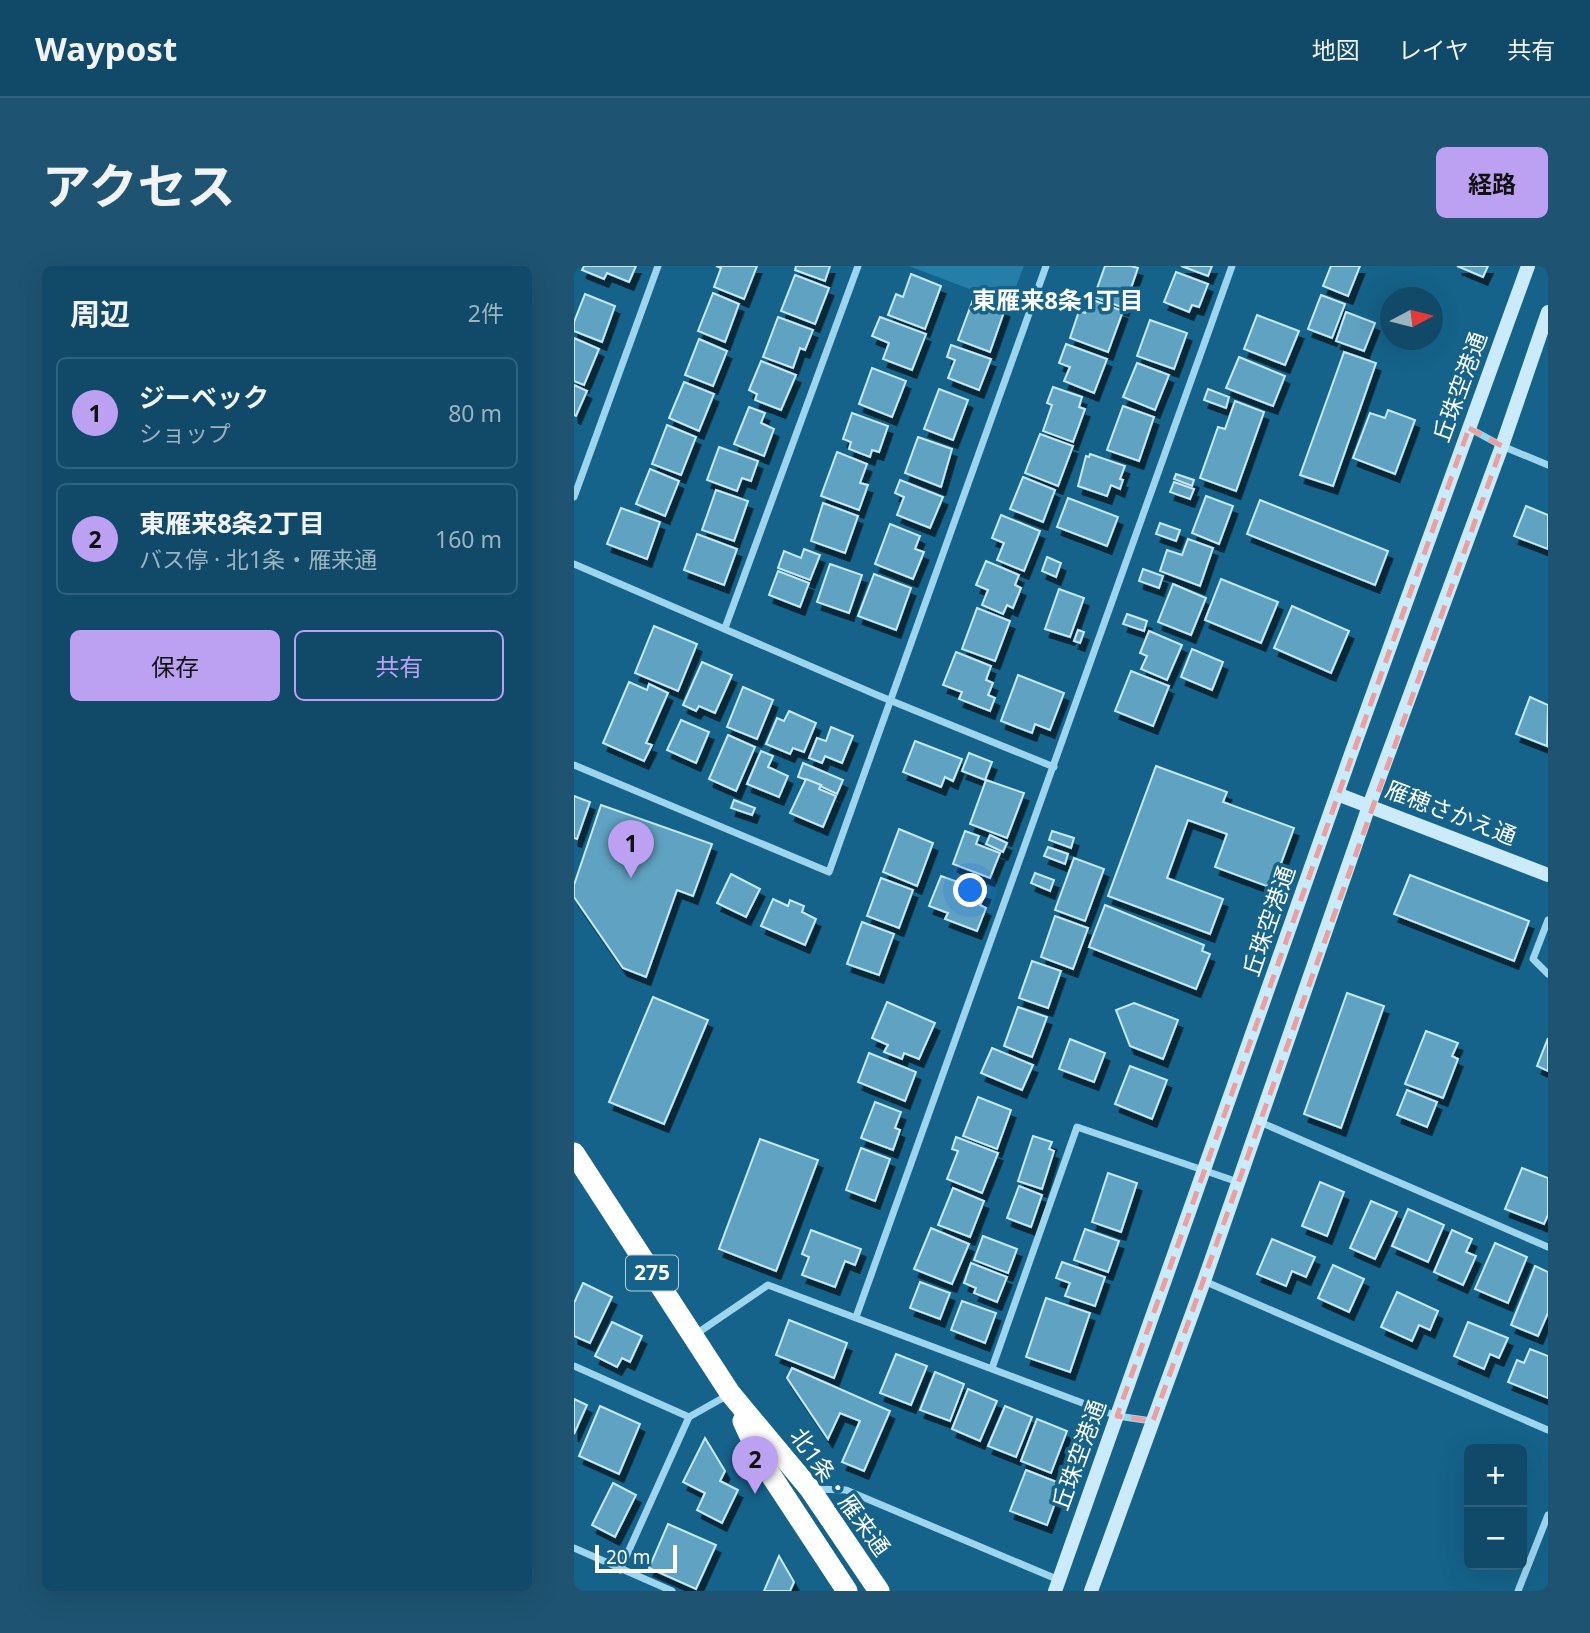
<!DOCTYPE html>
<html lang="ja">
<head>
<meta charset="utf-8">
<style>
  body { margin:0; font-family:"Noto Sans","Noto Sans JP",sans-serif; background:#1e5471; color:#f1f3f6 }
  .controls { position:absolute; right:21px; bottom:21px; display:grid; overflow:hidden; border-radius:10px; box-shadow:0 7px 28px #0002 }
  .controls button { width:63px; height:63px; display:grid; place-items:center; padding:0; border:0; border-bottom:2px solid #30627c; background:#104a68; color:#f1f3f6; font:35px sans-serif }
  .compass { position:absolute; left:806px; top:21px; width:63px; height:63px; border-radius:50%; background:#104a68; box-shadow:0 7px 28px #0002; rotate:83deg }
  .scale { position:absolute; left:21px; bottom:18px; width:82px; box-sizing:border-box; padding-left:7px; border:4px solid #fff; border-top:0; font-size:19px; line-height:24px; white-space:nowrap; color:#fff; -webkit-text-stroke:5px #15638a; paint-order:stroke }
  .you { position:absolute; left:397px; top:625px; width:24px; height:24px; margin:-18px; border:5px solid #fff; border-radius:50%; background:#1a73e8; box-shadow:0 0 0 10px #1a73e833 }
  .badge { display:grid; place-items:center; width:46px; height:46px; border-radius:50%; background:#bca0f2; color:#111; font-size:23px; font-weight:700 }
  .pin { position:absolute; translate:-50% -58px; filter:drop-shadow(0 2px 4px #0008) }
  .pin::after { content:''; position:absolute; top:37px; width:24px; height:21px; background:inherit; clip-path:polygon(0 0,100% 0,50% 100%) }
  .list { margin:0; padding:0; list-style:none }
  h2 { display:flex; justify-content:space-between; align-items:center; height:91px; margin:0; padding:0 28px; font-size:30px }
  h2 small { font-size:23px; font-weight:400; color:#9cb3c0 }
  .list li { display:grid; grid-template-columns:46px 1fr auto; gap:21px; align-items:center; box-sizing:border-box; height:112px; margin:0 14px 14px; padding:0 14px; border:2px solid #30627c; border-radius:10px }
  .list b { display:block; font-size:26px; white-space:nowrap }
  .list p { margin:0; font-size:23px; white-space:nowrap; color:#9cb3c0 }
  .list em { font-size:23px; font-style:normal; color:#9cb3c0 }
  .actions { display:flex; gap:14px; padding:21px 28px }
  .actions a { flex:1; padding:16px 0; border:2px solid #bca0f2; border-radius:10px; text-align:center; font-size:24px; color:#bca0f2 }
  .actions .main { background:#bca0f2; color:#111 }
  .map { position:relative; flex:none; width:974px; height:1325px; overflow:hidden; border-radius:10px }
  header { display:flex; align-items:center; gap:42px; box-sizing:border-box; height:98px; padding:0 35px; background:#104a68; border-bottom:2px solid #30627c }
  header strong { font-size:33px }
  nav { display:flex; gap:38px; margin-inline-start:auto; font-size:24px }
  .intro { display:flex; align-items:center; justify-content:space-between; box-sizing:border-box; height:168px; padding:0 42px }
  h1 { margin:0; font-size:49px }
  .button { padding:18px 32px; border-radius:10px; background:#bca0f2; color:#111; font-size:24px; font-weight:700 }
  main { display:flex; gap:42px; padding:0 42px }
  aside { flex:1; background:#104a68; border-radius:10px; box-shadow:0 7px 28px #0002 }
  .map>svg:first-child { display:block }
  .green { fill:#247ea7 }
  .building { fill:#61a2c1; stroke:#c4eafb; stroke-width:2; filter:url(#shadow) }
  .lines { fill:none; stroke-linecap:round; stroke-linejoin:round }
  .street { stroke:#9dd5ef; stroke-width:7 }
  .secondary { stroke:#cbebfb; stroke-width:14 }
  .highway { stroke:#fff; stroke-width:21 }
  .marked { fill:none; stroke:#ed9e9e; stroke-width:5; stroke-dasharray:14 9; stroke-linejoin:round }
  .labels { text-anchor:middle; stroke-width:7; stroke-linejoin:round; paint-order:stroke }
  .shield { fill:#15638a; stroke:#b9d0dc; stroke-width:2 }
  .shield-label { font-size:21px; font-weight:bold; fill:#fff }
  .street-label { font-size:23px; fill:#fff; stroke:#15638a }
  .neighbourhood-label { font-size:24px; font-weight:bold; fill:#fff; stroke:#15638a }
</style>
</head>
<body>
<header>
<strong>Waypost</strong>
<nav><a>地図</a><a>レイヤ</a><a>共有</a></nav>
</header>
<div class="intro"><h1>アクセス</h1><a class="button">経路</a></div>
<main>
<aside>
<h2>周辺<small>2件</small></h2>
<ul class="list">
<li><span class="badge">1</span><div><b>ジーベック</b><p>ショップ</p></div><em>80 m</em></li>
<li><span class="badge">2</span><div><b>東雁来8条2丁目</b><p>バス停 · 北1条・雁来通</p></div><em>160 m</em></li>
</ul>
<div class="actions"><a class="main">保存</a><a>共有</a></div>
</aside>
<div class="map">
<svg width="974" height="1325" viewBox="0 0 974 1325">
  <defs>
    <filter id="shadow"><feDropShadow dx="4.5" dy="8" stdDeviation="0" flood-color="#0009"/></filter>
  </defs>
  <rect width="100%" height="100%" fill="#15638a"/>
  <polygon class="green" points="335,0 450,0 435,38"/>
  <g class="building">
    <polygon points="10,0 62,0 55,16 33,7 30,13 8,4"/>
    <polygon points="142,0 183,0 170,33 140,21 147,2"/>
    <polygon points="222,0 256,0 251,15 221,4"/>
    <polygon points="531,0 557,0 564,2 550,42 520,31"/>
    <polygon points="607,0 638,0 634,10"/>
    <polygon points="757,0 786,0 774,30 749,20"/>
    <polygon points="883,0 914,0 909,11"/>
    <polygon points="602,6 634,18 625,41 618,39 615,46 590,36"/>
    <polygon points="337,8 367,20 351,63 314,49 322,28 329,31"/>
    <polygon points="221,9 255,22 241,58 207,45"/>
    <polygon points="139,27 165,38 151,76 124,65"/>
    <polygon points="11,28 41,40 28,76 0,65 0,56"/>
    <polygon points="747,29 771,38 758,72 734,63"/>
    <polygon points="400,31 431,43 416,86 384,74"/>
    <polygon points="516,33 549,45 534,86 496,72 505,45 511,47"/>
    <polygon points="772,46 801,57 790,85 762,75"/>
    <polygon points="683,49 725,65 711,99 670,83"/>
    <polygon points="204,51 239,64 231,84 226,82 219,102 189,91"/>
    <polygon points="306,51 352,68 338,104 309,93 315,77 298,70"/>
    <polygon points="576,54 613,67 600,103 563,90"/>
    <polygon points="0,72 25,83 10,119 0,115"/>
    <polygon points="125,73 153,85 139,120 111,109"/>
    <polygon points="492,78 533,93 520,127 490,115 496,101 485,97"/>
    <polygon points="377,79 417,93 405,124 374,112 381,94 373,91"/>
    <polygon points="770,86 802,97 759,220 726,209"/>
    <polygon points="665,91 711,110 699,140 652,122"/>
    <polygon points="187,95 222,109 207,144 181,134 183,128 175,124"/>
    <polygon points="563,97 595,109 581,144 549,131"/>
    <polygon points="298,102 332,115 318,151 285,138"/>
    <polygon points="110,116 140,128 125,165 95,152"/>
    <polygon points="0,119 13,125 2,150 0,149"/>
    <polygon points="479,121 508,131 505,141 511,143 499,176 469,165 478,139 473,137"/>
    <polygon points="365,123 394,134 379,174 350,163"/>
    <polygon points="634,123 655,131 652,142 630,134"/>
    <polygon points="661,135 690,146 662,225 626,212 644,161 651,163"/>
    <polygon points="549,140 580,151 565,195 533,184"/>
    <polygon points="175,141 191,147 187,157 200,163 190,190 160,178"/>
    <polygon points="814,144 841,154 821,208 779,192 796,147 811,152"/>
    <polygon points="278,147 314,160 305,186 298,184 296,191 275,183 277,176 269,173"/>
    <polygon points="93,159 122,171 107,209 78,198"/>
    <polygon points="466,168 499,180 484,220 451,207"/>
    <polygon points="344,171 378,183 367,221 331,207"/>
    <polygon points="145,181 184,195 177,215 168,212 163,225 133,214"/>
    <polygon points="263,186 293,198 286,217 294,219 285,244 247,230"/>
    <polygon points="516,188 551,200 546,213 549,214 546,223 537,219 533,230 504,220 512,190 515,191"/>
    <polygon points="76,203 105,215 91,250 62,238"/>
    <polygon points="602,208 620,214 618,220 600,213"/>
    <polygon points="449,211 481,224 469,256 436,243"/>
    <polygon points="326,214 369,231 356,262 323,249 330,231 321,227"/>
    <polygon points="600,216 620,223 616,233 596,226"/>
    <polygon points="142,224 174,235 160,275 128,264"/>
    <polygon points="632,230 659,240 645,278 618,267"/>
    <polygon points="494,232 544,251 533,280 483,261"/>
    <polygon points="686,234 814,285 801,319 673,268"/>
    <polygon points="249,237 284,250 271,287 237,275"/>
    <polygon points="952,240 974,249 974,283 940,270"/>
    <polygon points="47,242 86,256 73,293 33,278"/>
    <polygon points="427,249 466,265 450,305 423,294 430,277 418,272"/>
    <polygon points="586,257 606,264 602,275 582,268"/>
    <polygon points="316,258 346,270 341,283 350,286 339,313 301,298"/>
    <polygon points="123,268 163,283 150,319 110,304"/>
    <polygon points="614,273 639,282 626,320 586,305 593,284 608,289"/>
    <polygon points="230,283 246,289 236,314 204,302 210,285 227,292"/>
    <polygon points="473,291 487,297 482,311 468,305"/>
    <polygon points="412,295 445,309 441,319 447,322 439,342 433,339 429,348 408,339 414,324 402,319"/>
    <polygon points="256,298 288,309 275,347 243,336"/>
    <polygon points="569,303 589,310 585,322 565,315"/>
    <polygon points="204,305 235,317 226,341 195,329"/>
    <polygon points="300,308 337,322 322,364 284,350"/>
    <polygon points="647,313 704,336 687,377 631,354"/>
    <polygon points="599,318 632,332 617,369 584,356"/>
    <polygon points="485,323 510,332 496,371 471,363"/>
    <polygon points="718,340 775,365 757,407 700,382"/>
    <polygon points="403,342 436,355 421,395 388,383"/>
    <polygon points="553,348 573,355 570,365 549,358"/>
    <polygon points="80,360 123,378 104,425 61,407"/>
    <polygon points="504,364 510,366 506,377 500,375"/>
    <polygon points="575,365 608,379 593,414 567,403 573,390 566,387"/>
    <polygon points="618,383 649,396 638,424 607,411"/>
    <polygon points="382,386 417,400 412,414 419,417 414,429 421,432 416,445 385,433 388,426 369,419"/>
    <polygon points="128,396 158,409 141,447 125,440 122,445 109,439"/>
    <polygon points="557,405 595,420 579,460 541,445"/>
    <polygon points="444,409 490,427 476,464 461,458 458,467 427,455"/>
    <polygon points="55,416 73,424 75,418 94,427 72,477 78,479 70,495 29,477"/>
    <polygon points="169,421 199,434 183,473 153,461"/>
    <polygon points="956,431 974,439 973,480 942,468"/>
    <polygon points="215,445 242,457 230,486 219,482 216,488 192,478 203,452 210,455"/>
    <polygon points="107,454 135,466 122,497 93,484"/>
    <polygon points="257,461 279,470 268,497 251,490 248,497 235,492 243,472 252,475"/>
    <polygon points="154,469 181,481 162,525 135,513"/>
    <polygon points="341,475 388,493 379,515 371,511 367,521 329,506"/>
    <polygon points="187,485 199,490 194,501 214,510 205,531 173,518"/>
    <polygon points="395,487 418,496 411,514 388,505"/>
    <polygon points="229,497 269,514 263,528 246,520 247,519 224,511"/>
    <polygon points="582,500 653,526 649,536 720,562 698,622 641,601 653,568 614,554 593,612 649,633 636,668 534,630"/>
    <polygon points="232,513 247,519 245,523 262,530 249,561 216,547"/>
    <polygon points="412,514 450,527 433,572 396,558"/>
    <polygon points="0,530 16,536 3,573 0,572"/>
    <polygon points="160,534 181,542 178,549 157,542"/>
    <polygon points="27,539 138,578 119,630 103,624 72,711 49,702 0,631 0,619"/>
    <polygon points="325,563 359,577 343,620 309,606"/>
    <polygon points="391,565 405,570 402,578 426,587 416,612 379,598"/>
    <polygon points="478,565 500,572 497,582 475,574"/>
    <polygon points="416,569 433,577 429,586 412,578"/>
    <polygon points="474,581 494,588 491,598 470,590"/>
    <polygon points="500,592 530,603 511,655 481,644"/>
    <polygon points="461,607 480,614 476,625 457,617"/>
    <polygon points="157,608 186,623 172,651 143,637"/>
    <polygon points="836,609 955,655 940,695 820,648"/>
    <polygon points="367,610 412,626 406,639 412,642 403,665 371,653 374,647 355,640"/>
    <polygon points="307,612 339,624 325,662 293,650"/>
    <polygon points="199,633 214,640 216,634 230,640 228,646 242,653 231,679 187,660"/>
    <polygon points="531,639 630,679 628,685 636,688 622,723 515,681"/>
    <polygon points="481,650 514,662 499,703 467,691"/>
    <polygon points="288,656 320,668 305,709 273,698"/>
    <polygon points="458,695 487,705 474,742 445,732"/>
    <polygon points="773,727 810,740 767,862 730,848"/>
    <polygon points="79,731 134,754 90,858 35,836"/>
    <polygon points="313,736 361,757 345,793 330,787 328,793 310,786 314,779 298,772"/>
    <polygon points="560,737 604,754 589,793 556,780 542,744"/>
    <polygon points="444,741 473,751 458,791 430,780"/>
    <polygon points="852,765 884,777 878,790 884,793 869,832 831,818"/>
    <polygon points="974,772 974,805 963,800"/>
    <polygon points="496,773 531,787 520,816 485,803"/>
    <polygon points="418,782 459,799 448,824 407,807"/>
    <polygon points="295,787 342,806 331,835 284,816"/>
    <polygon points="556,800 593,814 578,853 541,838"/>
    <polygon points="833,824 863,836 853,861 823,849"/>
    <polygon points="404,831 437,844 423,883 389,870"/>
    <polygon points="301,836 327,846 321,862 326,864 319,884 287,872"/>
    <polygon points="459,870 478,876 475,883 480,885 468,923 444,915"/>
    <polygon points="382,871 424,887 408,927 373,913 384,885 378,883"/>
    <polygon points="186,873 244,894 202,1005 145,983"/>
    <polygon points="287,882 316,893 301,935 272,924"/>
    <polygon points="948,902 974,912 974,949 970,958 931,943"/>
    <polygon points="534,907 563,917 547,966 518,956"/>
    <polygon points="746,916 770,926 753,970 728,960"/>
    <polygon points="445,920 468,929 457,961 433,952"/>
    <polygon points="379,922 410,935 396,971 364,959"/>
    <polygon points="797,935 823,946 801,993 776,982"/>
    <polygon points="834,943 870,959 854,996 818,980"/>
    <polygon points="357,962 395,978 378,1018 340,1003"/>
    <polygon points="511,963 545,975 534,1006 500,994"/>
    <polygon points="237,964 287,983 281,999 271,995 261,1021 228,1009 235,991 228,988"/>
    <polygon points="878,964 898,973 892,986 902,990 889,1019 860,1006"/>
    <polygon points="409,970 443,983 434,1007 400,994"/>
    <polygon points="698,973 741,991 732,1011 718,1005 712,1020 683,1008"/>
    <polygon points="921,977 953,991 934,1037 901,1023"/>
    <polygon points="488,996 531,1011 521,1040 491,1030 496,1017 482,1012"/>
    <polygon points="397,997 433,1011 423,1036 400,1027 402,1022 390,1017"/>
    <polygon points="759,999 790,1013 775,1046 744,1032"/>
    <polygon points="961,1000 974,1006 974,1047 964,1070 937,1059"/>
    <polygon points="346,1016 376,1027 366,1053 336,1042"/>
    <polygon points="9,1017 38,1031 16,1077 0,1070 0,1037"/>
    <polygon points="823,1026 864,1045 856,1064 845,1059 838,1075 807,1061"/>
    <polygon points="472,1032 516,1047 496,1106 452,1091"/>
    <polygon points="388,1035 422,1047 411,1077 377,1064"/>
    <polygon points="215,1054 273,1077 260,1112 202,1089"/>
    <polygon points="38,1056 68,1070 56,1096 48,1092 43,1101 21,1090"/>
    <polygon points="894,1056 934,1072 925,1092 916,1088 910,1103 880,1090"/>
    <polygon points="956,1083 974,1090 974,1132 934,1116 943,1094 950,1097"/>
    <polygon points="322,1088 353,1100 337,1139 306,1127"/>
    <polygon points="218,1102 316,1145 290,1205 268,1196 286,1155 266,1147 254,1173 213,1112"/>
    <polygon points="361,1106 390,1118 376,1155 346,1144"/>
    <polygon points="394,1123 423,1135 406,1175 378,1163"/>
    <polygon points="0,1133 13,1139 0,1168"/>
    <polygon points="26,1140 66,1158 45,1208 5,1190"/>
    <polygon points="431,1140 458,1151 442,1191 414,1180"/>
    <polygon points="463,1153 493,1165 477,1207 447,1195"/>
    <polygon points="131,1172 151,1205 146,1215 164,1224 148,1257 123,1244 131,1227 109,1216"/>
    <polygon points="452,1204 488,1218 473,1259 436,1245"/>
    <polygon points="39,1217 62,1229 41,1271 18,1259"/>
    <polygon points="94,1258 142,1279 122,1323 75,1302"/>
    <polygon points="205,1290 220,1316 216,1325 190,1325"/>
  </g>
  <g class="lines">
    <g class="street">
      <polyline points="895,162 928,180 974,199"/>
      <polyline points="0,231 84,0"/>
      <polyline points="0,298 303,429 480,501"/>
      <polyline points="151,362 284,0"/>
      <polyline points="0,499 255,606 472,0"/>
      <polyline points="974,654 959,693 974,708"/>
      <polyline points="686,856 974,981"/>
      <polyline points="630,1015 974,1164"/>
      <polyline points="282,1051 658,0"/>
      <polyline points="122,1068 194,1019 543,1150 578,1155"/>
      <polyline points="0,1100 115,1151 154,1129"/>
      <polyline points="418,1102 503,861 664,916"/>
      <polyline points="241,1223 272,1224 485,1314"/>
      <polyline points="0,1282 98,1325"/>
      <polyline points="46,1304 115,1151"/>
      <polyline points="944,1325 974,1249"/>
    </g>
    <g class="secondary">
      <polyline points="763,528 974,609"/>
      <polyline points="481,1325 777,488 954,0"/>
      <polyline points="517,1325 630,1015 795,540 928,180 974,46"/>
    </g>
    <g class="highway">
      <polyline points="0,887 156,1127 236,1223 305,1325"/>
      <polyline points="169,1155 187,1194 273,1325"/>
    </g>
  </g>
  <path class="marked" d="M895,162L928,180L579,1155L543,1150Z"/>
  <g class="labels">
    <rect class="shield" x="52" y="989.5" width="52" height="35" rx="5"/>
    <g class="shield-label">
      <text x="78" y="1014">275</text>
    </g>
    <g class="street-label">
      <text transform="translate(886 121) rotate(-70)" y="8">丘珠空港通</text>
      <text transform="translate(877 547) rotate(21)" y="8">雁穂さかえ通</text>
      <text transform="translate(695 655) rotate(-71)" y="8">丘珠空港通</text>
      <text transform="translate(505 1189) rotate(-70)" y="8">丘珠空港通</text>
      <text transform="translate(266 1226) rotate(54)" y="8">北1条・雁来通</text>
    </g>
    <g class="neighbourhood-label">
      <text x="484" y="43">東雁来8条1丁目</text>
    </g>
  </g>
</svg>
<div class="controls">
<button>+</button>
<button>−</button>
</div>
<svg class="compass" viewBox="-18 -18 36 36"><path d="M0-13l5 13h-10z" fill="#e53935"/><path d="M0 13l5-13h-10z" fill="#9cb3c0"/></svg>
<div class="scale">20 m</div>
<div class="you"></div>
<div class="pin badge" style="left:57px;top:612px">1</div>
<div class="pin badge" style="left:181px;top:1228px">2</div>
</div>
</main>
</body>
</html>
